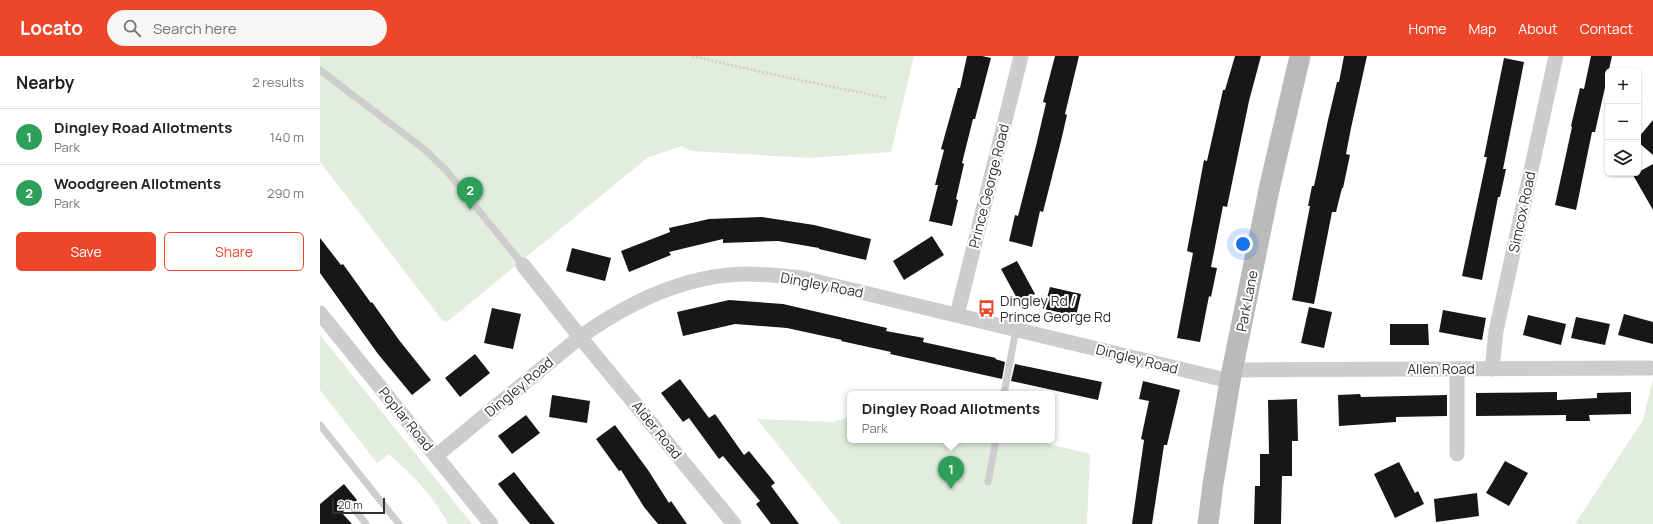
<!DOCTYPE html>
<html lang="en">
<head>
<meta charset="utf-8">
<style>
  body { margin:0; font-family:Manrope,sans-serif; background:#f6f6f6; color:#202124 }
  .controls { position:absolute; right:12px; top:12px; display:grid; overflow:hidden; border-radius:6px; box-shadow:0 1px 3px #0004 }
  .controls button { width:36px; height:36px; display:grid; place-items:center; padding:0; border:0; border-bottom:1px solid #e0e0e0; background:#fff; color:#202124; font:20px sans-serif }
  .scale { position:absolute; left:12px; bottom:10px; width:53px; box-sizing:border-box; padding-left:4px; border:2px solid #303030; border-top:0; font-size:11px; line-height:14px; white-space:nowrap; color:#303030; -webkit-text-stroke:3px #fff; paint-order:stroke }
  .you { position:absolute; left:923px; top:188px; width:14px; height:14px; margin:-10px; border:3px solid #fff; border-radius:50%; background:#1a73e8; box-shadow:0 0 0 6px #1a73e833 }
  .badge { display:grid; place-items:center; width:26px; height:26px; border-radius:50%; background:#ee462a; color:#fff; font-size:13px; font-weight:700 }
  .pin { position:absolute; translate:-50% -33px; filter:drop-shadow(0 1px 2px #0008) }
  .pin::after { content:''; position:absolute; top:21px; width:14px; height:12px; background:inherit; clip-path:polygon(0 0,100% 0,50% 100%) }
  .popup { position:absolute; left:527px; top:335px; width:208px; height:52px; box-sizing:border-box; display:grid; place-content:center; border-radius:6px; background:#fff; filter:drop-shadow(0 1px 3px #0005); font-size:13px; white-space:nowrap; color:#757577 }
  .popup b { font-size:15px; color:#202124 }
  .popup::after { content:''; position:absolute; left:50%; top:100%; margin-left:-8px; border:8px solid transparent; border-top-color:#fff }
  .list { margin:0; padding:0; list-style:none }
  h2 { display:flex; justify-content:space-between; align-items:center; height:52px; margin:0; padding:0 16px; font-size:17px }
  h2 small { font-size:13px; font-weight:400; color:#757577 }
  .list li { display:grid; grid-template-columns:26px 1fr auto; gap:12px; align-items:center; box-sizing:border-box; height:56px; padding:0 16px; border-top:1px solid #e0e0e0 }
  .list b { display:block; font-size:15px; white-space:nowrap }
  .list p { margin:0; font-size:13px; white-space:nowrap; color:#757577 }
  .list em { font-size:13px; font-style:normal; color:#757577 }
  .actions { display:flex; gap:8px; padding:12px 16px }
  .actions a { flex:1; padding:9px 0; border:1px solid #ee462a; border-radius:6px; text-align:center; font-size:14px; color:#ee462a }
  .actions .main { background:#ee462a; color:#fff }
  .icon { flex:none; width:22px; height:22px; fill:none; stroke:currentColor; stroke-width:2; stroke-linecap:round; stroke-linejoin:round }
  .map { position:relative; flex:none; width:1333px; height:468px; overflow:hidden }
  header { display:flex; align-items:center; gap:24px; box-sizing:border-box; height:56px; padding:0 20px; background:#ee462a; color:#fff }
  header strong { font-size:19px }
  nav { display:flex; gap:22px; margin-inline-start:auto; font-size:14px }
  .search { width:280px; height:36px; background:#f6f6f6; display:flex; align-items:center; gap:10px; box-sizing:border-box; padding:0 14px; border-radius:22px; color:#757577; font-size:15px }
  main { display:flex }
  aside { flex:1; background:#fff }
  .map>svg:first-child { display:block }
  .green { fill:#e2eddd }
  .building { fill:#171717 }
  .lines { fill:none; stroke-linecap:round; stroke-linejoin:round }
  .path { stroke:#cdcdcd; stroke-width:2.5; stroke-dasharray:2 2; stroke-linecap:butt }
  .service { stroke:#cdcdcd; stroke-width:7 }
  .minor { stroke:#cdcdcd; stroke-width:15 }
  .secondary { stroke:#bababa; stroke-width:21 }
  .labels { text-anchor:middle; stroke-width:4; stroke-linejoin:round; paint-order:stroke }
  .street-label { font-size:14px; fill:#303030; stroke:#fff }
  .poi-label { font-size:14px; fill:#303030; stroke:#fff; text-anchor:start }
</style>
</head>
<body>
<header>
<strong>Locato</strong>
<div class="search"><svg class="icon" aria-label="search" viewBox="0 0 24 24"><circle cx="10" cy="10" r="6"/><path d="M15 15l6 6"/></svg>Search here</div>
<nav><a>Home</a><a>Map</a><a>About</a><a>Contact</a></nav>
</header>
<main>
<aside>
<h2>Nearby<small>2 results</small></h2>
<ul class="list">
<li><span class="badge" style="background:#2e9e5b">1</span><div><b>Dingley Road Allotments</b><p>Park</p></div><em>140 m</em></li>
<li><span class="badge" style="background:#2e9e5b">2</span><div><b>Woodgreen Allotments</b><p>Park</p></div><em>290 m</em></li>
</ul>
<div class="actions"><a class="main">Save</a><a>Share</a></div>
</aside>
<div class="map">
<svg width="1333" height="468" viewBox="0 0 1333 468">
  <rect width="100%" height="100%" fill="#fff"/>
  <g class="green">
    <polygon points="0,0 594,0 571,96 489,102 371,95 361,90 327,102 127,266 123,265 0,106"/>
    <path d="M0,279L152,468H128C114,440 92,419 69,398L57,407L0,334Z"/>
    <polygon points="1333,323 1333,468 1255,468 1323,364"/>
    <polygon points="530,361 530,384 713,384 770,398 767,468 521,468 437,363 512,366"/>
  </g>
  <g class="building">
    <polygon points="647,0 662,0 671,2 655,63 653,63 642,107 644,108 636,143 638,144 632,170 609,165 618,129 615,129 624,94 621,93 638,32 640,32"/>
    <polygon points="735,0 759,0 745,58 747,59 741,85 723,156 720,155 712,191 689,185 695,159 698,160 716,90 726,47 723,46"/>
    <polygon points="915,0 941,0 929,45 907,151 903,150 891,211 897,212 891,241 889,240 880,286 857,282 873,197 867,195 884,104 887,105 903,34 905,34"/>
    <polygon points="1024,0 1047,0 1031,72 1026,98 1030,99 1023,132 1022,132 1016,156 1012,156 994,248 972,244 990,150 988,150 992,130 994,130 1008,64 1017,26 1019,26"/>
    <polygon points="1271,0 1292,0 1275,76 1272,76 1256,154 1235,149 1252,71 1251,70 1260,32 1264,33"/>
    <polygon points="1184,2 1204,6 1183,113 1186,113 1180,141 1178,141 1162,224 1142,220 1167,101 1164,101"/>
    <polygon points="1333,64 1333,99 1318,86 1318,82"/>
    <polygon points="1333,108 1333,154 1313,119"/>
    <polygon points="442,161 494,169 551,183 546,204 499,193 499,192 458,185 403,187 403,183 349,196 351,199 309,216 301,195 350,176 349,172 389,163"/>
    <polygon points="612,180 624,199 584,224 573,205"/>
    <polygon points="0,182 21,209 23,208 51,247 52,246 79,284 111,324 92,339 58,298 0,217"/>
    <polygon points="252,192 291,202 285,225 246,215"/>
    <polygon points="697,205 715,238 699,246 681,213"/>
    <polygon points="730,231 761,238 756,260 724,253"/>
    <polygon points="409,244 463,248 567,272 566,275 604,282 603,286 676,302 675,303 685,306 682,323 570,298 571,296 521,285 522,284 467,272 415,268 363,280 357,256"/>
    <polygon points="989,251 1012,256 1004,292 981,287"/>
    <polygon points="172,252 201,258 193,293 164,287"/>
    <polygon points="1123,254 1166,262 1162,284 1119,276"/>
    <polygon points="1304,258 1333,266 1333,288 1298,279"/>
    <polygon points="1208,259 1246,268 1241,289 1203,279"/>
    <polygon points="1256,261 1290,268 1285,289 1251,282"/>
    <polygon points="1070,268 1108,268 1109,289 1070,289"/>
    <polygon points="155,298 170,317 140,341 125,322"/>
    <polygon points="695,308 782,326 778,344 691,325"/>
    <polygon points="360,323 389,362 395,358 424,399 429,395 455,427 451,430 479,468 451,468 436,448 440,445 403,400 399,403 369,362 363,366 341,337"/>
    <polygon points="823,325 860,334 847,389 844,389 832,468 812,468 824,384 821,383 829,345 819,343"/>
    <polygon points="1237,336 1237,344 1277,342 1277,337 1311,336 1311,358 1269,359 1270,365 1246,365 1246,359 1156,360 1156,337"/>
    <polygon points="1040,338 1041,341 1127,339 1127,360 1076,361 1076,366 1019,370 1018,339"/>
    <polygon points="232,339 270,345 267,367 229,361"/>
    <polygon points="977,343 978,385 972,385 972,420 962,420 961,468 934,468 935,430 940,430 940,398 949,398 948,344"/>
    <polygon points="206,359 220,377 192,398 178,380"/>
    <polygon points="295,369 328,414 349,447 351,445 367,468 338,468 324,451 301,414 299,415 276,383"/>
    <polygon points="1185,405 1208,417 1189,450 1166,437"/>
    <polygon points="1079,406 1095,437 1098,435 1104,448 1075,462 1054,418"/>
    <polygon points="194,416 208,434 235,468 210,468 192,446 178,428"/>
    <polygon points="24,428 37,444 35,446 31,444 28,445 26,449 27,452 22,457 32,468 0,468 0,448"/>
    <polygon points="1157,437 1159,460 1116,466 1114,443"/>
  </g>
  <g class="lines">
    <polyline class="path" points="372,0 446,17 567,42"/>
    <g class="service">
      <polyline points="0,14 104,93 126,114 203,209"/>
      <polyline points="684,338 696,273"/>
      <polyline points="0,369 79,468"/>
      <polyline points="668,426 676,384"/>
      <polyline points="31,449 46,468"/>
    </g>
    <g class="minor">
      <polyline points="203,209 260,281 414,468"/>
      <polyline points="0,257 171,468"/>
      <polyline points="637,259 701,0"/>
      <polyline points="1137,313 1137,398"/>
      <polyline points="1172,313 1176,275 1236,0"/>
      <polyline points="913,314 1330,312"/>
      <path d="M116,400L260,281C308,247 364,219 425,218C444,218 463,220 482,222L910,325"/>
    </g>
    <polyline class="secondary" points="888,468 893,428 910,325 950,129 980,0"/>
  </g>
  <defs>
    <symbol id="bus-bare" viewBox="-9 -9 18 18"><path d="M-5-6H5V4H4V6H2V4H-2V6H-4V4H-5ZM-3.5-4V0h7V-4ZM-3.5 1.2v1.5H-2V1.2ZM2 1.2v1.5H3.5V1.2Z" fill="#ee462a" stroke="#fff" stroke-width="2.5" paint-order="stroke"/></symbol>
  </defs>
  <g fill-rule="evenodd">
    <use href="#bus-bare" x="654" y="240" width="25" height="25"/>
  </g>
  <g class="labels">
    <g class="street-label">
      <text transform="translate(669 130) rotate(-76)" y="5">Prince George Road</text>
      <text transform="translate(1202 156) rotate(-78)" y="5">Simcox Road</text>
      <text transform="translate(502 229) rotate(11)" y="5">Dingley Road</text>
      <text transform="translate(927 245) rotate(-79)" y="5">Park Lane</text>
      <text transform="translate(817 303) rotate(14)" y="5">Dingley Road</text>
      <text x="1121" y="318">Allen Road</text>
      <text transform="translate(199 331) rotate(-40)" y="5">Dingley Road</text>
      <text transform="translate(86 363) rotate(51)" y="5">Poplar Road</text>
      <text transform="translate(337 374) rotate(51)" y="5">Alder Road</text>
    </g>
    <g class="poi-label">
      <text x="680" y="250">Dingley Rd /<tspan x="680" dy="16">Prince George Rd</tspan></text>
    </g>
  </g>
</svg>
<div class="controls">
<button>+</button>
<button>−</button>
<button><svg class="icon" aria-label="layers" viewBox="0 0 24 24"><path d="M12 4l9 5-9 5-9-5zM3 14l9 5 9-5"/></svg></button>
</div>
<div class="scale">20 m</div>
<div class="you"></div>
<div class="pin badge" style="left:631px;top:433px;background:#2e9e5b">1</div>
<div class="popup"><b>Dingley Road Allotments</b>Park</div>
<div class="pin badge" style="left:150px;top:154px;background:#2e9e5b">2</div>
</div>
</main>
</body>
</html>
